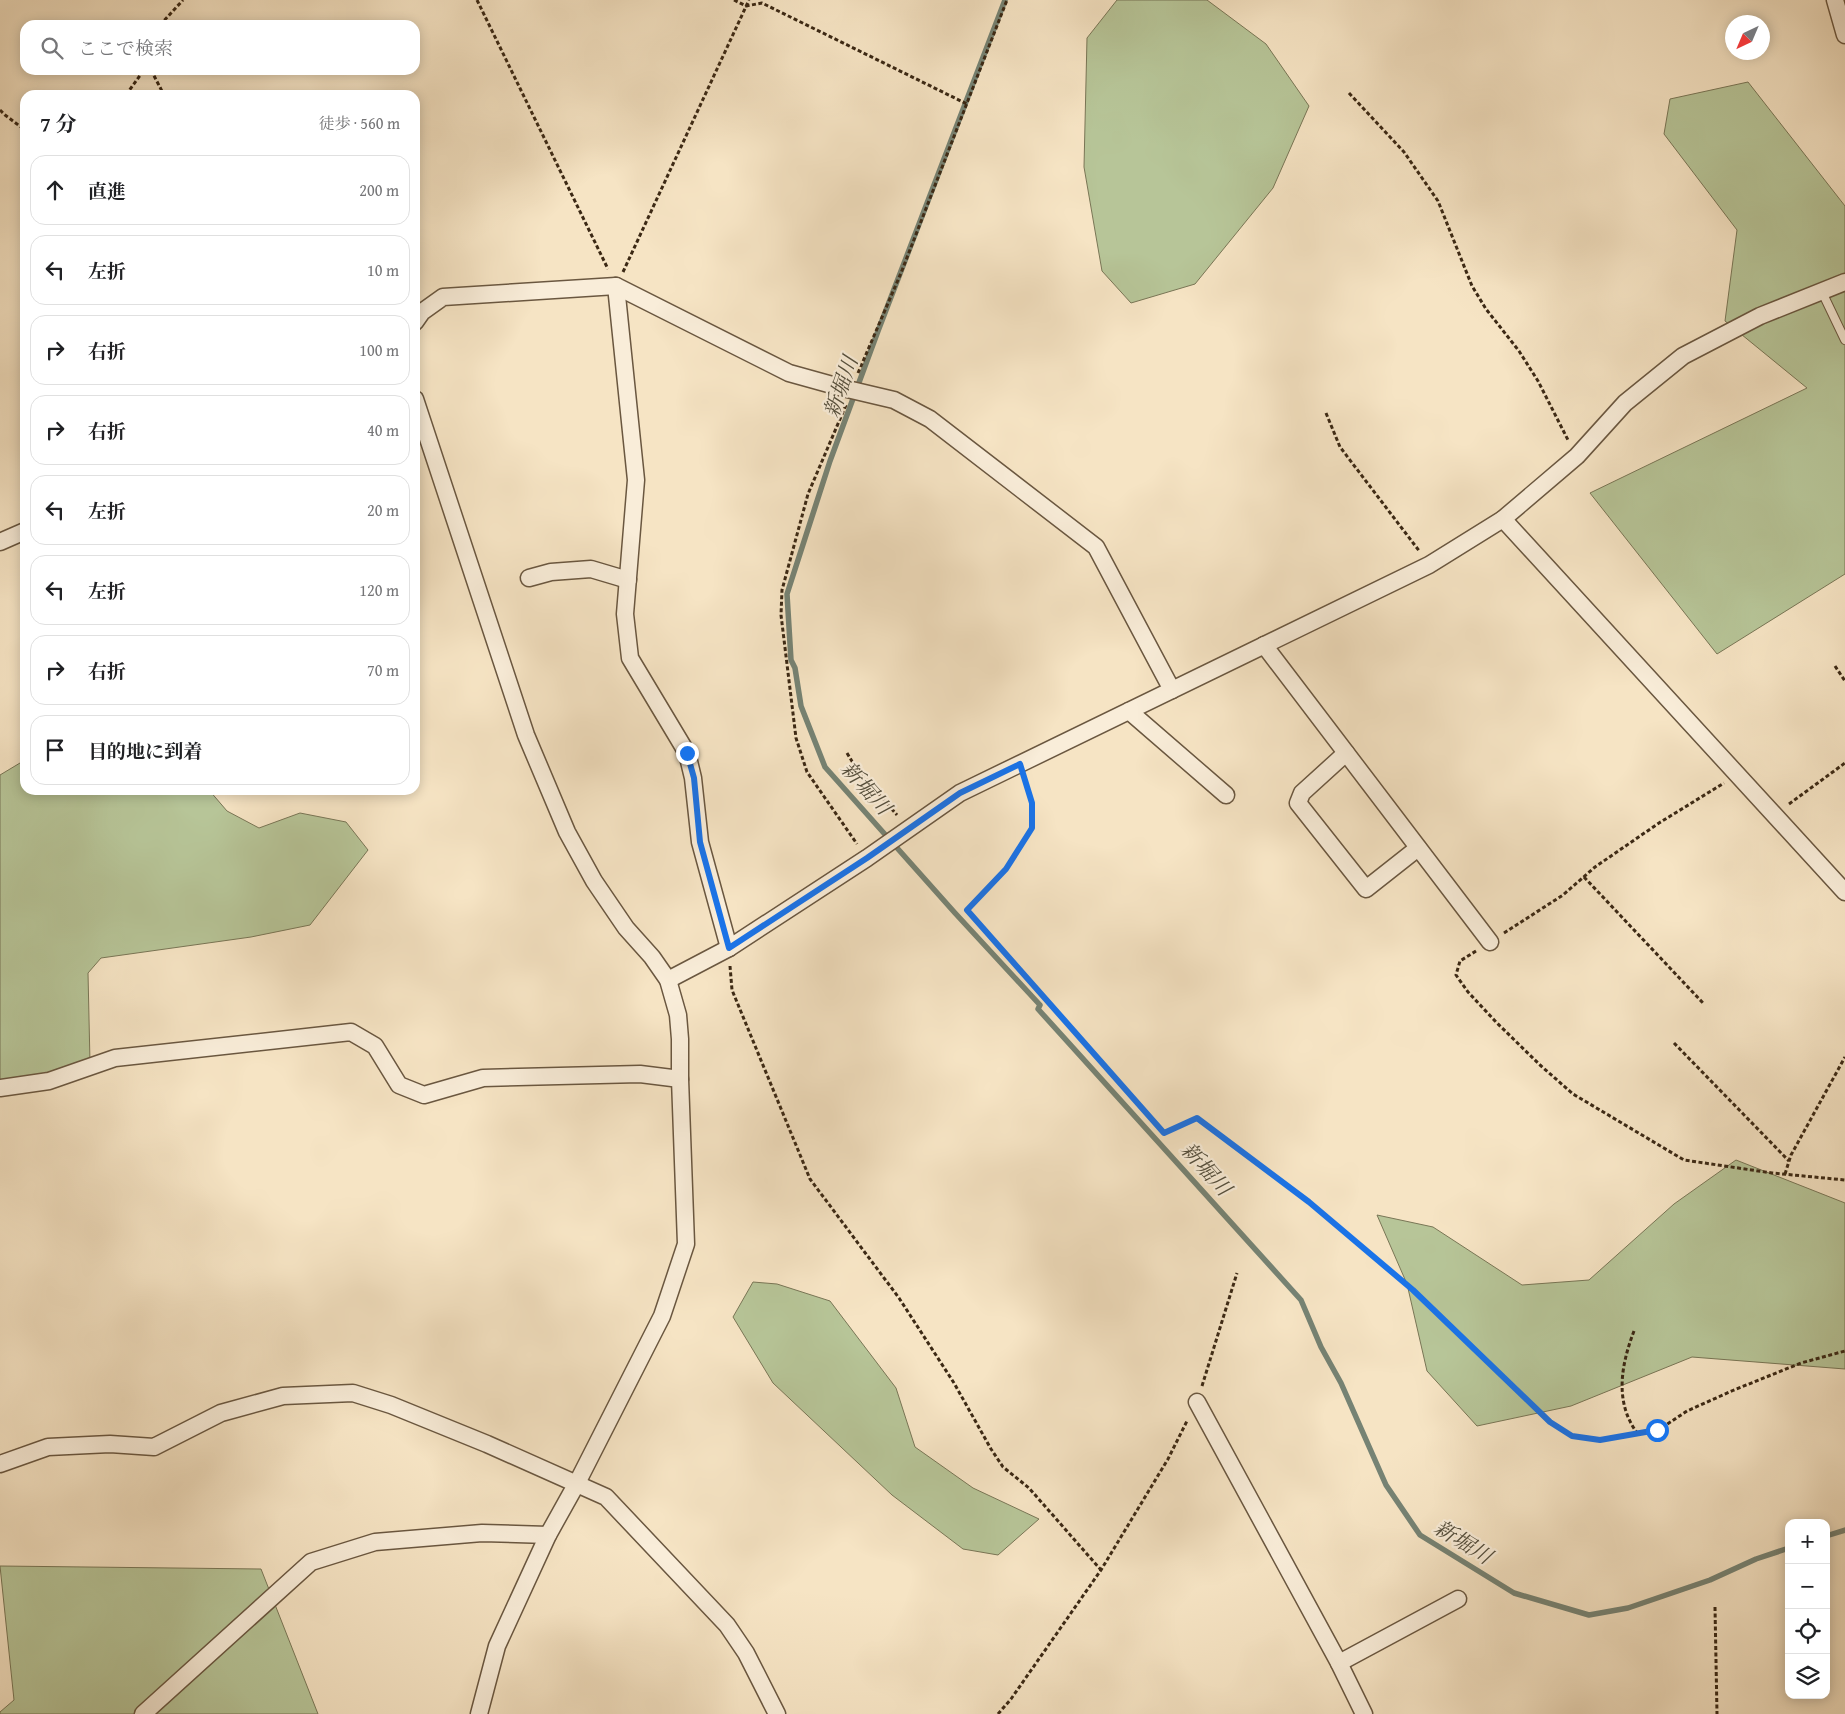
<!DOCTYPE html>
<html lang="ja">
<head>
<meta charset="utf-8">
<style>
  body { margin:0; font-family:"Gentium Book Plus","Noto Serif JP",serif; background:#f6f6f6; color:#202124 }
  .controls { position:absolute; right:15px; bottom:15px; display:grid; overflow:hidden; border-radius:10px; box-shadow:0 2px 12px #0003 }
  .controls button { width:45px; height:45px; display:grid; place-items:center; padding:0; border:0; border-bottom:1px solid #e0e0e0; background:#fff; color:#202124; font:25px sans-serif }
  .compass { position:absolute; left:1725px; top:15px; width:45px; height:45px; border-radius:50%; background:#fff; box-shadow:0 2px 12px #0003; rotate:224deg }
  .stop { position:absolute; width:15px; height:15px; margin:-11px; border:4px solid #1a73e8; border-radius:50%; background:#fff }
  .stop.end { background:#1a73e8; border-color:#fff; box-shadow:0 1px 5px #0008 }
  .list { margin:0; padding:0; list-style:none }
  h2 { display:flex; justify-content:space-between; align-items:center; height:65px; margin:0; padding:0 20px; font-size:21px }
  h2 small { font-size:16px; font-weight:400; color:#757577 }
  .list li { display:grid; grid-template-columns:32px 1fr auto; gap:15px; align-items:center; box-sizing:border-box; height:70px; margin:0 10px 10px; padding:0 10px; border:1px solid #e0e0e0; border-radius:15px }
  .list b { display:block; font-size:19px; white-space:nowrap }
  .list em { font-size:16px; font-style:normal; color:#757577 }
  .icon { flex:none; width:28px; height:28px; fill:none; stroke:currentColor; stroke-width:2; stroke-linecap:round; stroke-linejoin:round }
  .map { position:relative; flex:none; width:1845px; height:1714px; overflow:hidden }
  .search { position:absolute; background:#fff; box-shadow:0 2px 12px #0003; left:20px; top:20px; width:400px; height:55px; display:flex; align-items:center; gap:12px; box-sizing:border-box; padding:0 18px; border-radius:15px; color:#757577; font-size:19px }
  .panel { position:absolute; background:#fff; box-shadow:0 2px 12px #0003; left:20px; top:90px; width:400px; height:705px; border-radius:15px }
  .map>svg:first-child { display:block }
  .green { fill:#b7c598; stroke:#797656 }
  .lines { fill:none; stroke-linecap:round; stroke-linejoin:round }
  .stream { stroke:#768374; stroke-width:5.5 }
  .lane-casing { stroke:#6a5740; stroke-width:10 }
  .street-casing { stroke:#6a5740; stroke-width:19 }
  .path { stroke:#3b2814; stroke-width:3; stroke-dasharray:4 2.5; stroke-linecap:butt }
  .lane { stroke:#f9edd9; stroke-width:8 }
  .street { stroke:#f9edd9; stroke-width:16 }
  .route { stroke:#1a73e8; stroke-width:6 }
  .labels { text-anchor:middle; stroke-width:4.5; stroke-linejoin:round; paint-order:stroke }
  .water-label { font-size:21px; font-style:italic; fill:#544e3c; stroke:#f9edd9 }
</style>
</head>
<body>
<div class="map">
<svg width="1845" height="1714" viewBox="0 0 1845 1714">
  <rect width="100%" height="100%" fill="#f6e4c4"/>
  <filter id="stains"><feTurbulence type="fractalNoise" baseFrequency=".004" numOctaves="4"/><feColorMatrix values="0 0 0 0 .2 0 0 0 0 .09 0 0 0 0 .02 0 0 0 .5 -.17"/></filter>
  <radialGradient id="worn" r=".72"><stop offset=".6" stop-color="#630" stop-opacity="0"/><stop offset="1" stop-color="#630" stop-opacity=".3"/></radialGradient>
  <g class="green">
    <polygon points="1117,0 1207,0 1266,44 1309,106 1273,188 1195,284 1131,303 1102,271 1084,167 1087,38"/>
    <polygon points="1748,82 1845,206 1845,574 1717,654 1590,493 1807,388 1725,321 1737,230 1664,134 1670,99"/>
    <polygon points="25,760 25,790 209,790 227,811 259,828 300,813 346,822 368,850 310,925 251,937 101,958 88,973 90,1063 0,1093 0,775"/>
    <polygon points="1736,1160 1845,1203 1845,1369 1692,1357 1571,1406 1477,1426 1427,1371 1407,1284 1377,1215 1433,1227 1522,1285 1589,1280 1674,1204"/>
    <polygon points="753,1282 777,1284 830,1301 896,1388 915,1447 973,1488 1039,1519 998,1555 963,1549 892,1495 773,1383 733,1317"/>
    <polygon points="0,1566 261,1569 318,1714 0,1714 0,1712 14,1700"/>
  </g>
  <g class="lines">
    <g class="stream">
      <polyline points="1005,0 878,331 830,461 787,594 791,660 795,668 801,706 825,767 955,913 1040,1005 1038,1009 1301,1300 1321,1347 1341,1383 1386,1485 1420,1535 1514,1593 1589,1615 1628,1608 1710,1580 1756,1559 1789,1548"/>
      <polyline points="1826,1536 1845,1530"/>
    </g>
    <defs>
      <polyline id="lane" points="1822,292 1845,340"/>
      <g id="street">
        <polyline points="1835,0 1845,35"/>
        <polyline points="616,286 636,480 625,614 630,658 687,753 693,778 700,842 729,948"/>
        <polyline points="415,322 422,312 443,297 616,286 789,373 843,388 894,400 930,419 1096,547 1172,690"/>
        <polyline points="415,399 526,735 567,832 594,881 626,928 652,957 668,980 678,1015 680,1039 680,1079 686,1244 662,1316 577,1483 548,1535 497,1646 479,1714"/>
        <polyline points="1503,519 1845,892"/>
        <polyline points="0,542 25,531"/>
        <polyline points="529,578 551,572 591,569 628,580"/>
        <polyline points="1264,645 1490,942"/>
        <polyline points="1129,711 1226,795"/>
        <polyline points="1346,753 1302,793 1298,803 1366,889 1418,848"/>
        <polyline points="668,980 729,948 867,858 960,793 1429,565 1503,519 1577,456 1625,403 1683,356 1760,316 1845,282"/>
        <polyline points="0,1088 49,1081 115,1058 351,1032 375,1046 399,1085 424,1095 483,1078 640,1074 680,1079"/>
        <polyline points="1197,1402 1339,1663 1364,1714"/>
        <polyline points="0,1464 48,1447 110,1444 154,1447 221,1413 283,1396 353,1393 391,1405 487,1444 606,1497 727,1625 746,1653 777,1714"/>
        <polyline points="1339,1663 1458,1599"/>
        <polyline points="143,1714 311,1562 375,1542 482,1533 548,1535"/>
      </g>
    </defs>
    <use href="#lane" class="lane-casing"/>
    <use href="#street" class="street-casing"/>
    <g class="path">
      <polyline points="477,0 608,269"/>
      <polyline points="734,0 746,6 762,3 967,104"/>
      <polyline points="160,25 183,0"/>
      <polyline points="151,70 164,95"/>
      <polyline points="1349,93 1404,152 1438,201 1472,286 1486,309 1519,351 1538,381 1568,440"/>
      <polyline points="126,95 144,70"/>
      <polyline points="0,110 5,115 25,130"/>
      <polyline points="623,272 749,0"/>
      <polyline points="858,373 901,273 1007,0"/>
      <polyline points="846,405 808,494 782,590 781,615 796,738 807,772 857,844"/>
      <polyline points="1326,413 1340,447 1420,552"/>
      <polyline points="1835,666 1845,681"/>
      <polyline points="847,753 856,768 897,815"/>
      <polyline points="1025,780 1032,803 1032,828 1006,869 967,910 1164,1133 1197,1118 1309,1202 1413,1290 1550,1422 1572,1436 1600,1440 1657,1431 1687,1411 1734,1390 1801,1363 1845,1351"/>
      <polyline points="1789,804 1845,763"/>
      <polyline points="1584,877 1703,1003"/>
      <polyline points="1504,933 1563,895 1595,867 1659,823 1724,783"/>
      <polyline points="1476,951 1460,961 1456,975 1468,992 1496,1022 1540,1065 1573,1094 1684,1160 1772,1173 1845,1180"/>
      <polyline points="730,966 732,990 810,1179 899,1298 954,1383 991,1449 1003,1467 1029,1488 1101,1570"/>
      <polyline points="1674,1043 1789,1161"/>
      <polyline points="1785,1174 1791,1155 1845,1057"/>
      <path d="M1634,1331C1621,1365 1614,1403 1638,1434"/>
      <polyline points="1202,1386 1237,1273"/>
      <polyline points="1715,1607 1717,1714"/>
      <polyline points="998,1714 1011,1699 1101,1570 1168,1459 1187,1421"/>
    </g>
    <use href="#lane" class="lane"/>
    <use href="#street" class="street"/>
  </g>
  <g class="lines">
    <polyline class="route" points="687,753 694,778 700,842 729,948 867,858 960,793 1020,764 1032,803 1032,828 1006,869 967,910 1164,1133 1197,1118 1309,1202 1413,1290 1550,1422 1572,1436 1600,1440 1657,1430"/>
  </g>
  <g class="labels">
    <g class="water-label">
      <text transform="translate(841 387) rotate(-71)" y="7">新堀川</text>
      <text transform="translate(866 788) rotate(48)" y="7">新堀川</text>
      <text transform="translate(1206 1169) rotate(48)" y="7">新堀川</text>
      <text transform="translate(1463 1542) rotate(32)" y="7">新堀川</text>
    </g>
  </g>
  <rect width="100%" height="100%" filter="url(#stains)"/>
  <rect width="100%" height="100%" fill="url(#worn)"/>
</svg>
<div class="controls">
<button>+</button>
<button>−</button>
<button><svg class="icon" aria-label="locate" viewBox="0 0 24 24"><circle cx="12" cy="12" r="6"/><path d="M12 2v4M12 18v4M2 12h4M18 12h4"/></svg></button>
<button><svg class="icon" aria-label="layers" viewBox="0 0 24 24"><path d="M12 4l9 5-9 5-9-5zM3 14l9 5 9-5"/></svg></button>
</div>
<svg class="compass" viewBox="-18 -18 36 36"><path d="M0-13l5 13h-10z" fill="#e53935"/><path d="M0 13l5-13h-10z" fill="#757577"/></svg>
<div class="stop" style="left:1657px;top:1430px"></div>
<div class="stop end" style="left:687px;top:753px"></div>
<div class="search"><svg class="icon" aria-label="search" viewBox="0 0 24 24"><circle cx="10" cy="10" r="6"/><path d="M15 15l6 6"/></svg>ここで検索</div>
<section class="panel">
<h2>7 分<small>徒歩 · 560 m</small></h2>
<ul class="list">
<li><svg class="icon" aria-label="ahead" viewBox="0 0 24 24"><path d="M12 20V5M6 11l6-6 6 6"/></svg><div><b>直進</b></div><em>200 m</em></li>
<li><svg class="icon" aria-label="left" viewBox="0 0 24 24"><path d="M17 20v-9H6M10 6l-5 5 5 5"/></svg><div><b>左折</b></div><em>10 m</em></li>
<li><svg class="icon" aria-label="right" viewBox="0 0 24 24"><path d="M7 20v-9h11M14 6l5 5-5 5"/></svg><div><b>右折</b></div><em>100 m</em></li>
<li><svg class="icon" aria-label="right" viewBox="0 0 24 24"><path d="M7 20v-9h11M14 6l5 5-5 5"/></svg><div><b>右折</b></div><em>40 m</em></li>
<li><svg class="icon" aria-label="left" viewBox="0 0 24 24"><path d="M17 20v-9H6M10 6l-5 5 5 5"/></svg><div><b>左折</b></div><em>20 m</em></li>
<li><svg class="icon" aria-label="left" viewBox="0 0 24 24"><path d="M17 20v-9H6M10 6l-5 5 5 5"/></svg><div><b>左折</b></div><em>120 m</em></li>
<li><svg class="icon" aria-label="right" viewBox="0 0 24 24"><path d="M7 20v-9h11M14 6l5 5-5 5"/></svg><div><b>右折</b></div><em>70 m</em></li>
<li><svg class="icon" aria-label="arrive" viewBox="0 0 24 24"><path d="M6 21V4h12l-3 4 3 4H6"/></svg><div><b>目的地に到着</b></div></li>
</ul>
</section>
</div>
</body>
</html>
